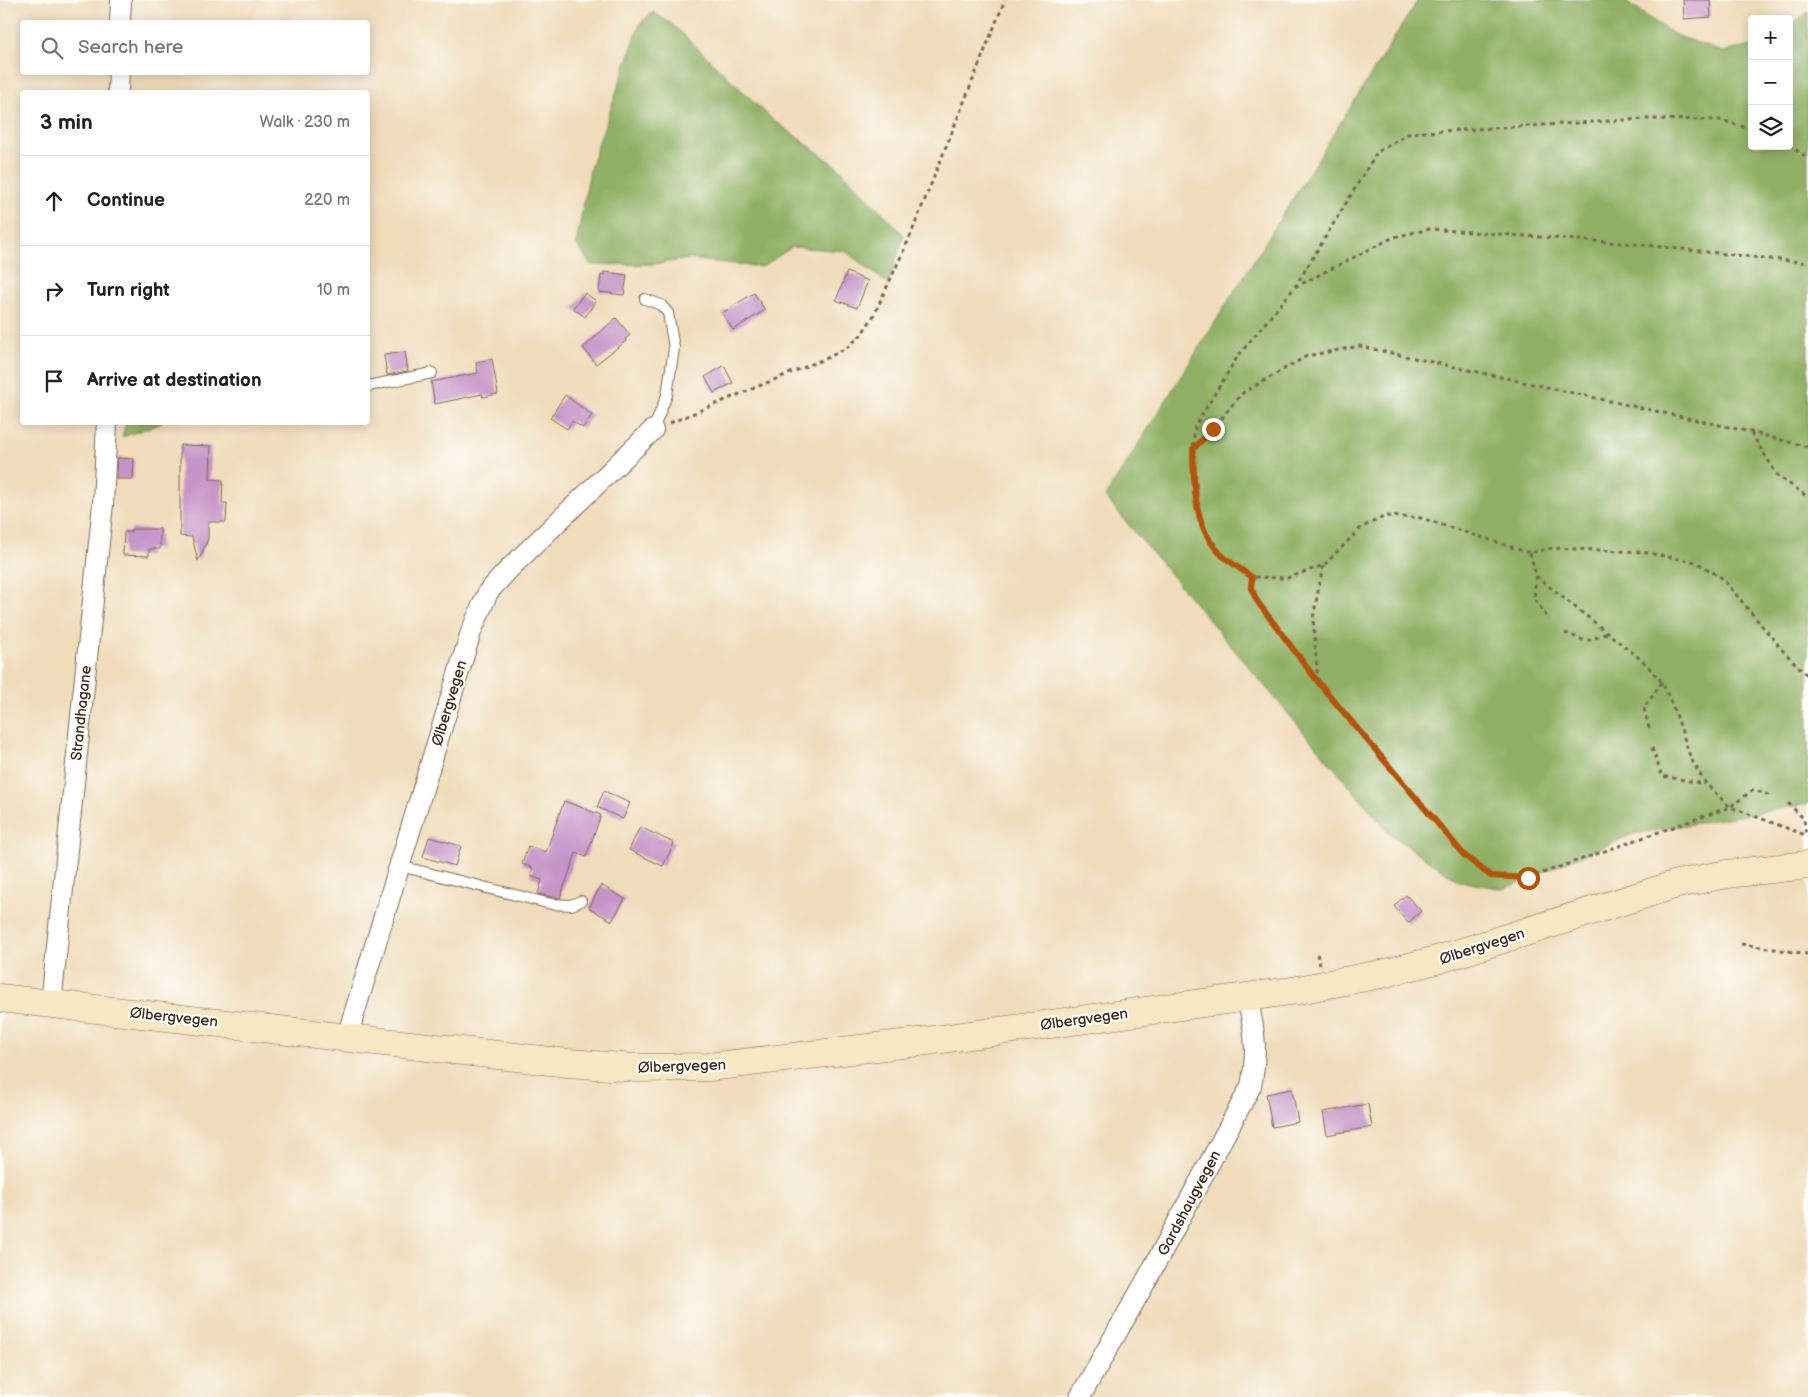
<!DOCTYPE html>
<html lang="en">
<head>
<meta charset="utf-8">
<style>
  body { margin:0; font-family:"Balsamiq Sans",sans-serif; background:#f2f2f2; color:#222 }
  .controls { position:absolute; right:15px; top:15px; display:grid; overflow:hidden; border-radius:5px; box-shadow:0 2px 12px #0003 }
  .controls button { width:45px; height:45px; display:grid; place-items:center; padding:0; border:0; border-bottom:1px solid #e0e0e0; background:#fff; color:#222; font:25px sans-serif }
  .stop { position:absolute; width:15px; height:15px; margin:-11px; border:4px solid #b45309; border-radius:50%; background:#fff }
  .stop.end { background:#b45309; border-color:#fff; box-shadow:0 1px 5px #0008 }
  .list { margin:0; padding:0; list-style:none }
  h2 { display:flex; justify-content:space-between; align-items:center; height:65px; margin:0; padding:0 20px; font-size:21px }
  h2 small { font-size:16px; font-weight:400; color:#767676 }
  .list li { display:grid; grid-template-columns:32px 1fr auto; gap:15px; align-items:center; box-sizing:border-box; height:90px; padding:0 20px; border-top:1px solid #e0e0e0 }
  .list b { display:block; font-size:19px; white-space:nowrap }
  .list em { font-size:16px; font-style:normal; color:#767676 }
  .icon { flex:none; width:28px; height:28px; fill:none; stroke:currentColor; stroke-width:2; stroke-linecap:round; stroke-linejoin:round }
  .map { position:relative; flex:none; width:1808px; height:1397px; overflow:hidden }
  .search { position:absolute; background:#fff; box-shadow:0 2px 12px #0003; left:20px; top:20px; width:350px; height:55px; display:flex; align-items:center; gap:12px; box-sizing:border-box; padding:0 18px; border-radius:5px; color:#767676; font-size:19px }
  .panel { position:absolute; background:#fff; box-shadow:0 2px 12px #0003; left:20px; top:90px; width:350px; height:335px; border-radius:5px }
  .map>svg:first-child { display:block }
  .forest { fill:#90b165; stroke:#666e42 }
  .building { fill:#c694c8 }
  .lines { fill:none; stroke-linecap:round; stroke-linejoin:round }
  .service-casing { stroke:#7a6855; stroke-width:12 }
  .minor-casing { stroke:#7a6855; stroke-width:22 }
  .secondary-casing { stroke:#7a6855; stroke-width:29 }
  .path { stroke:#7a6855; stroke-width:3; stroke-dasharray:4 4; stroke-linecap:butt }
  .service { stroke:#fff; stroke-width:10 }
  .minor { stroke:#fff; stroke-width:20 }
  .secondary { stroke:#f7e8c3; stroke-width:28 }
  .route { stroke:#b45309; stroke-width:6 }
  .labels { text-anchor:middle; stroke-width:4.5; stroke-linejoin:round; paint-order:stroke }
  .street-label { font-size:15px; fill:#3b2a1e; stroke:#fdfcf7 }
</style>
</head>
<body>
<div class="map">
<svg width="1808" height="1397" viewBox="0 0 1808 1397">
  <rect width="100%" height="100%" fill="#fdfcf7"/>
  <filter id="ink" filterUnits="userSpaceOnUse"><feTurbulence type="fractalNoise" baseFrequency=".02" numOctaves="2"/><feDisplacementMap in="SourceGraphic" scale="10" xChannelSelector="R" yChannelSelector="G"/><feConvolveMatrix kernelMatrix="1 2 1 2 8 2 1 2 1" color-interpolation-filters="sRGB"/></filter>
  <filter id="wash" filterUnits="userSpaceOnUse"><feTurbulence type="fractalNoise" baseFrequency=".0096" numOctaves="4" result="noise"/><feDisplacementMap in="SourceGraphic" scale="20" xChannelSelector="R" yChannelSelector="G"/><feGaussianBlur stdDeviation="1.12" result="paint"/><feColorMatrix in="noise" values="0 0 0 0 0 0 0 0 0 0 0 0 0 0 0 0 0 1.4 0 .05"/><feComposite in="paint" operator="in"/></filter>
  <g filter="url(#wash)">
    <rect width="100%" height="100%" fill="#f0dcba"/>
    <g class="forest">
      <polygon points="1418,0 1623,0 1675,35 1723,52 1752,46 1752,146 1789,146 1789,28 1808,12 1808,804 1633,834 1503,889 1459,881 1390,834 1105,497"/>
      <polygon points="653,12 673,25 773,120 838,167 904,235 888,284 845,251 792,247 762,267 689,259 656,264 591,265 576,244 591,165 640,24"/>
      <polygon points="126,423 126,422 162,423 122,437"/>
    </g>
    <g id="blocks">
      <g class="building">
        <polygon points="1683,0 1710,0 1711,17 1684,19"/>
        <polygon points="604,272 627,275 624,295 599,292 601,275 604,275"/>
        <polygon points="847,272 868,281 857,308 836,300"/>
        <polygon points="585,293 596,301 585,317 573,308"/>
        <polygon points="754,293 765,310 733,330 722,313"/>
        <polygon points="616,318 630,335 625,339 626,341 596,364 583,348"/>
        <polygon points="405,352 408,371 387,375 384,355"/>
        <polygon points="492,359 498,394 483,397 482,394 435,404 431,382 478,373 476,362"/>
        <polygon points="724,366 733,383 714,393 705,377"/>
        <polygon points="565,395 592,415 583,428 572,421 567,429 550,418"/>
        <polygon points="180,445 211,446 210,479 223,480 222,503 227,503 226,522 208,522 208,539 198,561 192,537 180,536"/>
        <polygon points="117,458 134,459 133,479 116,479"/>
        <polygon points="131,529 160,529 160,549 149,549 149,556 123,555 124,532 131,532"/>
        <polygon points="604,791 630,803 623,819 597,807"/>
        <polygon points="564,801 601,815 586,857 576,853 560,898 552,897 538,894 542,880 530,876 533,868 522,864 528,846 546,852"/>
        <polygon points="640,827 674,843 663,866 629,850"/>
        <polygon points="429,837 461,846 455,866 423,857"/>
        <polygon points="601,885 625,899 612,921 589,908"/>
        <polygon points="1406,895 1421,911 1408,923 1394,906"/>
        <polygon points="1292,1089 1298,1122 1272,1127 1266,1094"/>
        <polygon points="1368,1104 1372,1127 1327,1135 1323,1112"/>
      </g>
    </g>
  </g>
  <g filter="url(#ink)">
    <use href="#blocks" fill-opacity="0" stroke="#7a6855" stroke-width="1"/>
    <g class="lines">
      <defs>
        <g id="service">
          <polyline points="645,299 661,305 668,313 674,348 667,395 653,430"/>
          <polyline points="368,386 432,373"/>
          <polyline points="400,866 551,904 571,905 581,901"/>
        </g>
        <g id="minor">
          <polyline points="120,22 121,0"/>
          <polyline points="118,92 119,72"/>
          <polyline points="51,1004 103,504 107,422"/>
          <polyline points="347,1037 471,632 488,592 510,568 653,430"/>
          <path d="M1080,1397L1146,1281L1251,1086C1258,1052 1255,1031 1247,997"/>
        </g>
        <polyline id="secondary" points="0,998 568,1063 636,1068 709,1067 927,1041 1298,990 1386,973 1440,959 1677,884 1727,874 1808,865"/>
      </defs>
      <use href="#service" class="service-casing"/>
      <use href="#minor" class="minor-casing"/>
      <use href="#secondary" class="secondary-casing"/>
      <g class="path">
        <polyline points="1752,130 1722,120 1644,119 1410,133 1377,152 1295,287 1238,356 1195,426 1193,449 1194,494 1203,528 1223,556 1252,577 1287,578 1324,565 1362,527 1386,516 1421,518 1530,553 1553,548 1643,552 1696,562 1722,578 1784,652 1808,676"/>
        <polyline points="1789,145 1808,158"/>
        <polyline points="1295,287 1394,237 1430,229 1635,244 1808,263"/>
        <polyline points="670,423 829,357 848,347 861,335 873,317 909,239 1005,0"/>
        <polyline points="1751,433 1778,476 1808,497"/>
        <polyline points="1194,448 1213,429 1241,394 1307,356 1359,346 1751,432 1808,447"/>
        <polyline points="1530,553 1536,576 1643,661 1662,682 1676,714 1691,759 1706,784 1730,807 1808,836"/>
        <polyline points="1536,576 1534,598 1549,620"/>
        <polyline points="1252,577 1251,588 1257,601 1318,682 1465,856 1491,876 1528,878 1730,807 1753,790 1769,795"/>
        <polyline points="1565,633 1586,641 1608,633"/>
        <polyline points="1318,681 1313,618 1323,566"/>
        <polyline points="1649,728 1644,708 1662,682"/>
        <polyline points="1652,748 1662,776 1705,784"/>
        <polyline points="1788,803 1804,819 1806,836"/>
        <polyline points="1741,944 1808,954"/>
        <polyline points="1317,954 1320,965"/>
      </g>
      <use href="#service" class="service"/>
      <use href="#minor" class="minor"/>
      <use href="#secondary" class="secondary"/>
    </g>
  </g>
  <g class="lines" filter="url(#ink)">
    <path class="route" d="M1213,429L1193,449C1194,486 1193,530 1224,557C1233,564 1243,571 1252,577L1251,588L1257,601L1318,682L1465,856L1491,876L1528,878"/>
  </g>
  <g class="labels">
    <g class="street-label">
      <text transform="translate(449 703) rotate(-73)" y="5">Ølbergvegen</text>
      <text transform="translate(81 713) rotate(-84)" y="5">Strandhagane</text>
      <text transform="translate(1482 946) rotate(-18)" y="5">Ølbergvegen</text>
      <text transform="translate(174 1017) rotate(6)" y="5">Ølbergvegen</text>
      <text transform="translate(1084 1019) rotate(-8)" y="5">Ølbergvegen</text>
      <text transform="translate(682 1066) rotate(-2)" y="5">Ølbergvegen</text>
      <text transform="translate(1189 1203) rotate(-62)" y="5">Gardshaugvegen</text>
    </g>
  </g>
</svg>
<div class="controls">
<button>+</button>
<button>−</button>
<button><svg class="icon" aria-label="layers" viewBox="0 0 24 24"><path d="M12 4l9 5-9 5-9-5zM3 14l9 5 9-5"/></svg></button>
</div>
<div class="stop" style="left:1528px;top:878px"></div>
<div class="stop end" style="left:1213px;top:429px"></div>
<div class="search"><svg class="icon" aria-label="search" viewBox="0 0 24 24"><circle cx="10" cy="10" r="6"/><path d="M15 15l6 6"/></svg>Search here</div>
<section class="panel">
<h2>3 min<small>Walk · 230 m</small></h2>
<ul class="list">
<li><svg class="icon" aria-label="ahead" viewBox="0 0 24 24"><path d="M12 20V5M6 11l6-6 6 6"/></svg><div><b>Continue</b></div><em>220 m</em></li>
<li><svg class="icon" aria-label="right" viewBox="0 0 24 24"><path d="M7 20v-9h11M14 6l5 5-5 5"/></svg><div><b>Turn right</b></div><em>10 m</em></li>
<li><svg class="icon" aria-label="arrive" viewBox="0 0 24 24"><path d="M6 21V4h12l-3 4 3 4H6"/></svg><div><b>Arrive at destination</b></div></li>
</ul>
</section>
</div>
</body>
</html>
